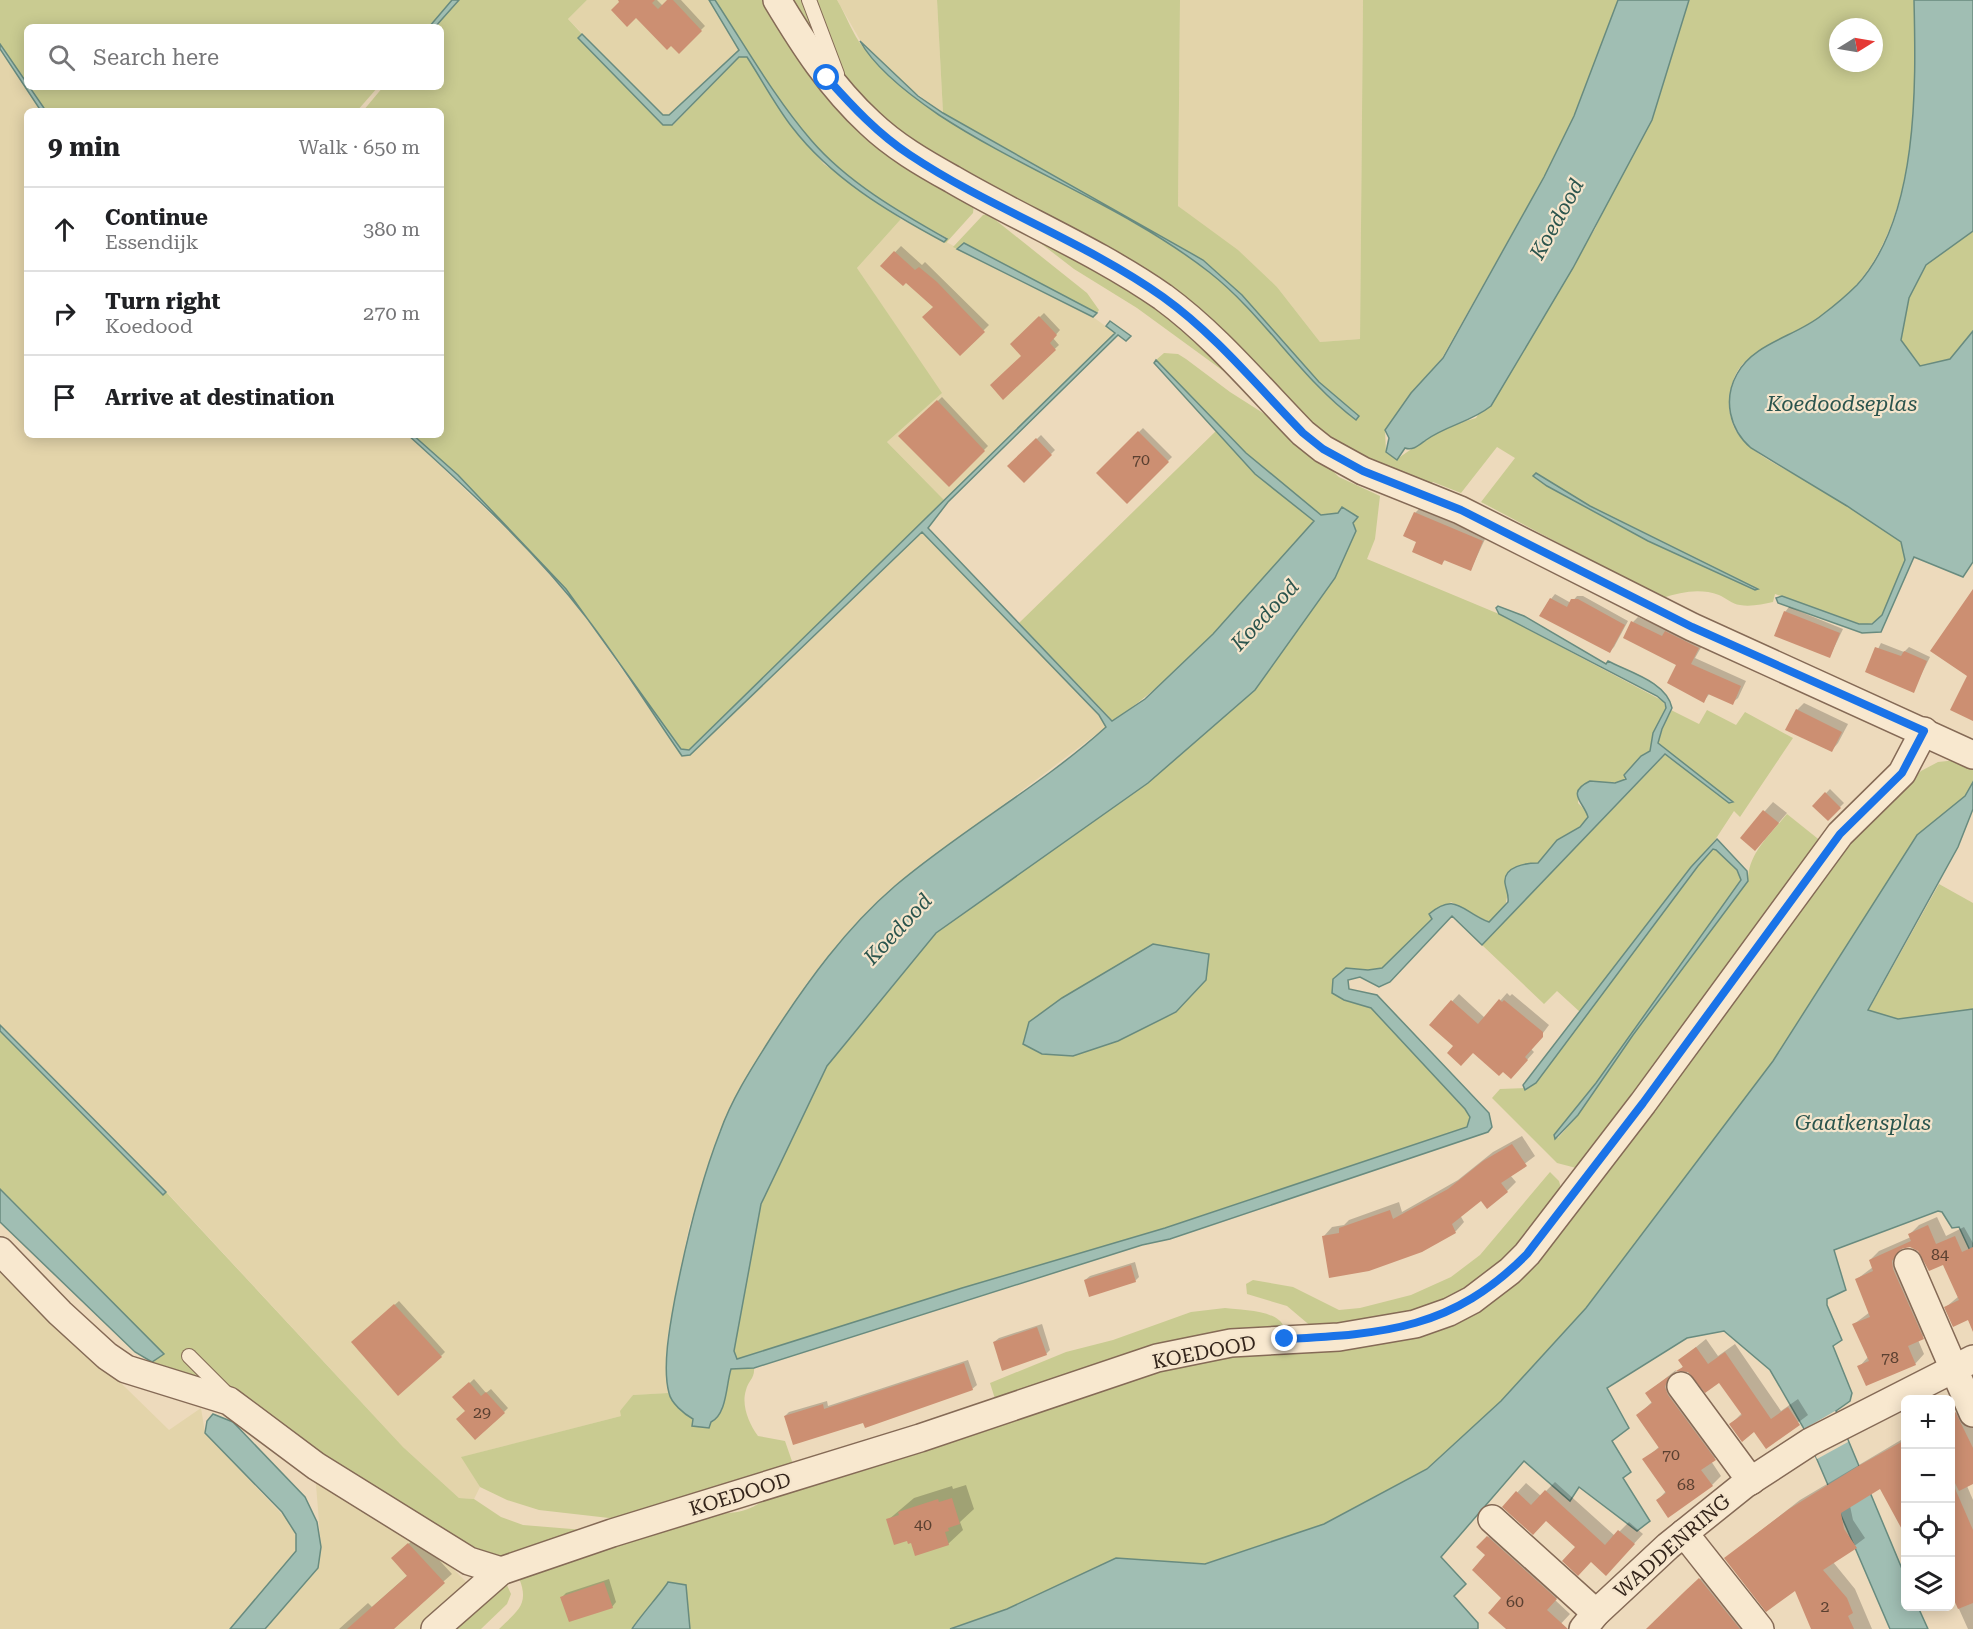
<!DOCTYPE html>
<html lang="en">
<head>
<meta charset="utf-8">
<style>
  body { margin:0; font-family:"Roboto Serif",serif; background:#f6f6f6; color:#202124 }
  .controls { position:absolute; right:18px; bottom:18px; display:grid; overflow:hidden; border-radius:9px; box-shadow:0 3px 15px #0003 }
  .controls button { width:54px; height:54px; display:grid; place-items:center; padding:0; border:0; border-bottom:2px solid #e0e0e0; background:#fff; color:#202124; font:30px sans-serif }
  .compass { position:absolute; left:1829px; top:18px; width:54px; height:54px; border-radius:50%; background:#fff; box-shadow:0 3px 15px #0003; rotate:79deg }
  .stop { position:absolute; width:18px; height:18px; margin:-14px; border:4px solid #1a73e8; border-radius:50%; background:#fff }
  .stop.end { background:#1a73e8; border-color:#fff; box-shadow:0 2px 6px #0008 }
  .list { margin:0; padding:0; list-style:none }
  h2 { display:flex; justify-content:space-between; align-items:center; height:78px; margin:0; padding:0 24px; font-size:26px }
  h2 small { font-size:20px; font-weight:400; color:#757577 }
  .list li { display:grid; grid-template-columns:39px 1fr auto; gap:18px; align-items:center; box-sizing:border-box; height:84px; padding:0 24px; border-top:2px solid #e0e0e0 }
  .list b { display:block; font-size:22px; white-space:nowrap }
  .list p { margin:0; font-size:20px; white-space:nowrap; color:#757577 }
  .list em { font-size:20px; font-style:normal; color:#757577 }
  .icon { flex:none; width:33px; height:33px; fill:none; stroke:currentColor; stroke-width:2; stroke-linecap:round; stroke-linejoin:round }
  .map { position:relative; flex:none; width:1973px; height:1629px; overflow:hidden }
  .search { position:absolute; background:#fff; box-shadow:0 3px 15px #0003; left:24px; top:24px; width:420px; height:66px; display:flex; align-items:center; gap:15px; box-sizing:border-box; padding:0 21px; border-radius:9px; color:#757577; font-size:22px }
  .panel { position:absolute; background:#fff; box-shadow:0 3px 15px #0003; left:24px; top:108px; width:420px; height:330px; border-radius:9px }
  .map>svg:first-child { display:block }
  .farmland { fill:#e3d4aa }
  .green { fill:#c9cb91; fill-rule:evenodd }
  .water { fill:#a0beb3; stroke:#688b7f; stroke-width:1.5 }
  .pier { fill:#eddabc }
  .shadow { fill:#0003 }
  .building { fill:#cc8f72 }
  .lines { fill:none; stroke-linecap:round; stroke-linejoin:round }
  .service-casing { stroke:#856a56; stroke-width:16 }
  .minor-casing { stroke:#856a56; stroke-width:30 }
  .service { stroke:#f8e8cf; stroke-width:14 }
  .minor { stroke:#f8e8cf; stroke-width:27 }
  .route { stroke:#1a73e8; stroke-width:8 }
  .labels { text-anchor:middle; stroke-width:4.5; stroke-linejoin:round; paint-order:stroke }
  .number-label { font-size:16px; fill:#5a4031 }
  .street-label { font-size:20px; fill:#34251b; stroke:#f5e5cc }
  .water-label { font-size:21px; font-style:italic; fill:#2a544d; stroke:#f5e5cc }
</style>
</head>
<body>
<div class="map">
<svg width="1973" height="1629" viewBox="0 0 1973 1629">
  <rect width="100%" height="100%" fill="#eddabc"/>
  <g class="farmland">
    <polygon points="587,0 709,0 739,50 669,115 663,115 568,19"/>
    <polygon points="837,0 937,0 943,113 905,85 860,40"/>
    <polygon points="1180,0 1363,0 1360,339 1320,342 1277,287 1178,206"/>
    <polygon points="0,49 41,111 27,111 27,435 408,435 521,543 562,589 586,617 682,756 690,755 922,532 1099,715 1106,727 894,887 856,924 806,984 720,1130 689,1227 667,1339 668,1393 633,1395 621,1416 462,1457 480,1487 474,1499 459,1498 403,1447 174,1200 0,1025"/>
    <polygon points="901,219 1093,317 1115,333 945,501 887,442 941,393 857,268"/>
    <polygon points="0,1265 169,1430 201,1408 205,1433 292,1525 297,1542 296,1551 230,1629 0,1629"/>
    <polygon points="315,1472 417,1532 471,1587 423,1629 265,1629 318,1568 321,1547"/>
  </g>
  <g class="green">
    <polygon points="0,0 452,0 429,27 27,27 27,85 0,44"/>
    <polygon points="459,0 587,0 568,19 582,34 578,37 673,125 740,56 747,57 792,127 824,164 901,219 857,268 942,393 887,442 945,501 689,750 681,750 566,589 458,475 413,435 441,435 441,111 363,111 383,87 441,87 441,27 435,27"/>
    <path d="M715,0H768L798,51L974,204L973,213L946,243L944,242L947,238C899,212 847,182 810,140C774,97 746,47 715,0Z"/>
    <polygon points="786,0 801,0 831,69"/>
    <path d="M816,0H837C846,15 853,35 863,47C903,97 958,127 1012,157C1078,193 1149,226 1209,272C1264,314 1300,378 1356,420L1359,416L1319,382L1242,295L1203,260L943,113L937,0H1180L1178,206L1238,250L1277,287L1320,342L1360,339L1363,0H1618L1574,116L1544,177L1442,358L1411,393L1385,430L1386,452L1397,459L1442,428L1476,418L1595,229L1616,183L1652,120L1689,0H1914C1916,90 1919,210 1858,283C1838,307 1810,325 1783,340C1771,347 1757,352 1747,360C1728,375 1724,411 1736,431C1750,453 1780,466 1802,479C1832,496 1875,520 1901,542L1905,560L1882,615L1876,622L1863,625L1775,594L1773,602C1763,604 1751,607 1740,605C1732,604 1726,598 1719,595C1700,588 1681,592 1663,598L1481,502L1515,458L1497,447L1461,493L1433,482L1424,488L1342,451L1243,359L925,156L852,95ZM1838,27H1874V63H1838Z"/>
    <polygon points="29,87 378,87 357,111 46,111"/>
    <polygon points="988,214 1087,293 1099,310 1097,313 964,243 957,249 953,247 983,215"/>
    <polygon points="1973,231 1973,331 1950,359 1920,366 1901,341 1909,298 1926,265"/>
    <polygon points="1030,235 1159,304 1244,386 1137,308 1074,269"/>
    <path d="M1164,353L1178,354L1186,359L1230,392L1291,431L1339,477L1380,496L1375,539L1367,559L1499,614L1663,701L1666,709L1653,733L1650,752L1645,753L1622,782L1585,784L1580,789L1578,803L1587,812C1589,830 1567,831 1557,841C1550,848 1546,857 1538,863H1531L1508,892L1505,907L1489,922L1451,902L1382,968L1368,970L1346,968L1344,1000L1371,1008L1465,1109L1470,1117L1467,1127L1165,1228L962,1288L737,1359L733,1351L761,1204L827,1066L936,933L1148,783L1255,690L1335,578L1356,531L1353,523L1357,517L1338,513L1321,515L1246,453L1156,360ZM1153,944L1029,1022L1062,998Z"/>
    <path d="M1216,431L1255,474L1314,521C1251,591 1191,668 1113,721L1019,623Z"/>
    <polygon points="1671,710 1699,724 1707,710 1736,725 1745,712 1793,738 1740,817 1734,811 1715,840 1691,867 1580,1012 1557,991 1544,1004 1482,945 1666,754 1729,803 1733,802 1659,745 1658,739"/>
    <path d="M1957,760L1973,764V782L1965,796L1917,835L1773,1061L1586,1308L1501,1401L1427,1469L1324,1524L1205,1564L1116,1558L1007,1609L950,1629H690L686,1585L668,1582C667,1586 638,1620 632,1629H499C517,1611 530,1605 519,1578L710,1513C734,1514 748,1512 767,1498L1156,1366L1462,1316L1836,852L1921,771L1938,762Z"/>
    <path d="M1787,814L1822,842L1580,1169L1557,1163L1492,1098L1500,1089L1529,1088L1698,866L1713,849L1716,850L1737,870L1741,880L1596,1083L1554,1136L1558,1138L1578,1115L1633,1035L1748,881C1748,853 1770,835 1787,814Z"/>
    <polygon points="1939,884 1973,903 1973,1009 1898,1019 1868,1011"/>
    <polygon points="0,1031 163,1195 166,1192 403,1447 459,1498 474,1499 501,1517 523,1525 584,1530 504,1556 477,1554 213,1388 151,1374 152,1362 163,1354 0,1189"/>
    <path d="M1550,1172L1559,1181L1562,1192C1528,1236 1482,1295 1426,1309C1389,1319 1350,1322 1313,1328L1287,1306L1247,1294L1246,1284L1253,1280L1293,1287L1339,1310L1360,1308L1411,1295L1451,1277L1480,1255Z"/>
    <path d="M1225,1308C1241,1310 1280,1310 1284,1328L996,1402L990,1383L1066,1352L1113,1340L1191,1312Z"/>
    <path d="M754,1368C755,1378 748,1381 746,1390C741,1405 749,1424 758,1436L785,1441L794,1467L618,1519L539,1510L507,1500L480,1487L461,1457L621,1416L620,1411L633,1395L668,1393L672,1400L711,1422L726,1388L731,1369Z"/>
    <polygon points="506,1583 511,1594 507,1604 481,1629 447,1629"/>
  </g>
  <g class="water">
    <polygon points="452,0 459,0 435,27 429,27"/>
    <path d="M709,0H715C746,47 774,97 811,140C847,182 899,212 947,239L944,242C888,212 831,178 792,127C775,105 762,80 747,57H739L672,125H663L578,38L582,34L663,115H669L739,50Z"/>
    <path d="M1618,0H1689L1652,120L1573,268L1491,406C1471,422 1447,425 1426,440C1419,445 1413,451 1405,448L1397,460L1386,452L1389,438L1385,430L1411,393L1443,358L1544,177L1574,116Z"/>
    <path d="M1914,0H1973V231L1926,265L1909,298L1901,340L1920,366L1950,359L1973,331V562L1963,577L1914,557L1881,632L1862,633L1778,603L1776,598L1782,596L1859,624H1872L1882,615L1905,560L1901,542L1847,506L1751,448C1729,429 1723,399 1737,374C1753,343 1797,336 1822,315C1834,306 1846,296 1857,285C1919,217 1916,86 1914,0Z"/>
    <path d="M860,41L918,96L943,113L1203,260L1242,295L1319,382L1359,416L1356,420C1300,378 1264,315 1209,272C1127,208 1026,172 939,115C911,96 876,70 860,41Z"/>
    <polygon points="0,44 46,111 41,111 0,49"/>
    <polygon points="964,243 1097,313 1093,317 957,249"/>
    <path d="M1110,321L1131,336L1126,341L1118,335L948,502L928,528L1112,721L1145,699L1213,634L1314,521L1255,474L1154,363L1156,360L1246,453L1321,515L1338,513L1342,507L1358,517L1353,523L1356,531L1335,578L1255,690L1148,783L936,933L827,1066L761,1204L734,1351L737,1359L962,1288L1165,1228L1467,1127L1470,1117L1465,1109L1371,1008L1344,1000L1332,993L1333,979L1346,968L1368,970L1382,968L1432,919L1429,914C1456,891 1462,912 1489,922L1508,902C1509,894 1506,890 1505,883C1503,866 1527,863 1538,863L1557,840L1580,827L1588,817C1584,802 1565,793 1590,781L1615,783L1626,779L1624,775L1641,756L1650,751L1653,733L1666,708L1665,703L1657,696L1499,614L1496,608L1498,606L1524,616L1606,664L1608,661C1629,672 1667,682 1672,708L1662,729L1658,743L1733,802L1729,803L1665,754L1482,945L1452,916L1390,982L1379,987L1360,977L1348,980L1349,989L1377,995L1489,1113L1492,1127L1488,1132L1170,1239L1142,1245L754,1368L731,1369C726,1385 727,1414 711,1422L709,1428L692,1426L693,1419C684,1414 671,1403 669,1393C662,1367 670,1325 675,1298C686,1242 699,1186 720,1132C732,1098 753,1066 772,1036C807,982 846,928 895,886C962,829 1041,786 1106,727L1099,715L922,532L690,755L682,756C650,710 620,661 586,617C534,550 471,492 408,435H413L458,475L566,589L681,749L689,750L1115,333L1106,326Z"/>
    <polygon points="1536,473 1590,506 1758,589 1755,590 1648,541 1547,486 1533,476"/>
    <polygon points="1973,782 1973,809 1958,847 1868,1010 1898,1019 1973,1009 1973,1257 1959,1227 1952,1228 1942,1212 1938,1211 1834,1250 1846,1290 1827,1299 1827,1305 1842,1340 1833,1346 1852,1393 1850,1401 1836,1411 1905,1576 1906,1606 1918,1607 1928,1629 1890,1629 1803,1427 1770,1370 1724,1331 1687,1338 1607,1388 1629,1428 1612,1441 1631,1472 1623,1478 1650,1521 1637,1531 1579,1487 1570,1501 1524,1461 1441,1557 1466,1584 1454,1596 1478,1623 1478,1629 950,1629 1007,1609 1116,1558 1205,1564 1324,1524 1427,1469 1501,1401 1586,1308 1773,1061 1917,835 1965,796"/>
    <polygon points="1717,839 1747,871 1748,881 1633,1035 1578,1115 1555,1139 1554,1135 1596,1083 1741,880 1737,870 1716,850 1713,849 1698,866 1536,1083 1525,1090 1523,1085 1691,867"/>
    <polygon points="1153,944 1209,954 1206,980 1176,1012 1118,1041 1073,1056 1042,1054 1023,1044 1029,1022 1062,998"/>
    <polygon points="0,1025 166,1192 163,1195 0,1031"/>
    <polygon points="0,1189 164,1354 152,1362 135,1352 0,1222"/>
    <polygon points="213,1414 233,1422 305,1497 317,1522 321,1547 318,1568 265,1629 230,1629 296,1551 296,1534 282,1512 205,1433 207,1421"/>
    <path d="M668,1582L686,1585L690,1629H632C637,1620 667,1586 668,1582Z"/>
  </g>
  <polygon class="pier" points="1835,1411 1848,1442 1817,1459 1804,1429"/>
  <g class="shadow">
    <polygon points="623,0 657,0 663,6 669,0 681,0 705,26 679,52"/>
    <polygon points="901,246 922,265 925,262 989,325 960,354 935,306 906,281 882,266"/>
    <polygon points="1044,313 1060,330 1053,338 1059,345 1003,398 1023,356 1012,344"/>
    <polygon points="942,397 988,446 949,485 901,436"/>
    <polygon points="1143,428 1172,457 1127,502 1098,473"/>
    <polygon points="1041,435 1055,450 1024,481 1009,466"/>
    <polygon points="1419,509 1486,537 1471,569 1446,559 1442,563 1418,541 1415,513"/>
    <polygon points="1555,594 1571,603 1577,596 1583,596 1628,621 1614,647 1610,651 1551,599"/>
    <polygon points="1789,607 1843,629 1830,656 1785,612"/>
    <polygon points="1638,617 1668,630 1672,626 1704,642 1695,658 1746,681 1738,698 1732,703 1710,693 1704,701 1678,664 1633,622"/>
    <polygon points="1881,643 1904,652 1909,647 1930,657 1913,691 1867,671"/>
    <polygon points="1804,703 1848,724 1838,743 1832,750 1797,710"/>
    <polygon points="1830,789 1844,803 1828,819 1814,806"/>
    <polygon points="1773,802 1787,813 1764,840 1742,837"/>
    <polygon points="1507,993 1510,996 1512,994 1549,1025 1531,1049 1534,1052 1518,1070 1455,1046 1431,1024 1459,994 1485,1018"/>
    <polygon points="1522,1136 1535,1156 1510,1175 1516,1182 1507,1191 1481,1199 1460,1215 1464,1222 1456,1231 1421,1251 1324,1236 1332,1227 1344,1225 1349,1220 1399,1202 1402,1212 1458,1180 1493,1152"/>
    <polygon points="1937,1217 1946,1236 1964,1227 1973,1243 1973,1330 1968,1319 1946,1307 1959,1296 1944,1263 1911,1246 1903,1247 1901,1252 1932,1329 1918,1340 1924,1354 1915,1364 1859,1367 1868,1357 1854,1324 1870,1312 1857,1279 1873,1267 1870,1260 1879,1251 1911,1237 1910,1234 1919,1225"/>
    <polygon points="1135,1262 1139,1277 1135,1281 1085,1280 1090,1276"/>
    <polygon points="399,1301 445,1352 441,1356 357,1338"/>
    <polygon points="1042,1324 1050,1350 1046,1354 994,1342 999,1338"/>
    <polygon points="1706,1339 1718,1356 1735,1344 1781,1411 1798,1399 1808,1415 1766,1447 1755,1430 1731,1424 1742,1413 1720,1381 1680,1370 1684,1365 1680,1360"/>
    <polygon points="968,1360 977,1385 972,1389 864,1421 785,1416 789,1412 827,1401 828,1406"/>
    <polygon points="1676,1370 1674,1377 1724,1449 1711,1461 1721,1476 1712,1485 1658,1500 1666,1491 1644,1460 1660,1446 1638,1415 1653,1401 1647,1393"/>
    <polygon points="474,1379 486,1393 491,1389 508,1408 504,1412 455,1397"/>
    <polygon points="1966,1408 1973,1417 1973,1483 1967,1486 1973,1500 1973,1629 1968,1629 1950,1589 1950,1416"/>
    <polygon points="1906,1437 1906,1517 1899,1521 1881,1487 1850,1506 1853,1520 1865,1538 1833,1562 1855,1589 1872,1629 1813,1629 1795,1588 1726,1558 1800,1500"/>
    <polygon points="1555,1482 1615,1536 1629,1522 1643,1534 1615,1564 1577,1547 1547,1519 1504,1507 1526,1483 1541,1496"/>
    <polygon points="966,1485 974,1509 960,1522 963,1530 948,1544 912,1541 888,1520 914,1498 952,1486 953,1489"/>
    <polygon points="1497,1528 1565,1589 1555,1600 1570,1614 1556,1629 1508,1629 1504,1598 1487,1555 1478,1547"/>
    <polygon points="417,1536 452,1574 389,1629 339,1629 368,1603 372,1607 408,1575 402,1550"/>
    <polygon points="1718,1561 1759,1629 1651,1629"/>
    <polygon points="609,1579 616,1602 612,1607 562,1597 566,1593"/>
  </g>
  <g class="building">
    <polygon points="618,0 655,0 652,3 658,9 667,0 673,0 702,31 679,54 671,46 667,50 636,18 627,27 611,10 619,2"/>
    <polygon points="894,251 915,270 919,267 937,282 985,332 960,356 922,317 933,307 906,283 903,286 880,266"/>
    <polygon points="1039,316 1057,335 1050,343 1056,350 1003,400 990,385 1021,356 1010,344"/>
    <polygon points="937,400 985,451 949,487 898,436"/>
    <polygon points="1138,431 1169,462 1127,504 1096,473"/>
    <polygon points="1036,438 1052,455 1024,483 1007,466"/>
    <polygon points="1414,512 1483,541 1471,571 1444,560 1442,565 1412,552 1416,542 1403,536"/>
    <polygon points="1973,589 1973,721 1950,710 1967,676 1930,651"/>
    <polygon points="1550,598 1567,607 1571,599 1578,599 1625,625 1610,653 1539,616"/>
    <polygon points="1784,611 1840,633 1830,658 1774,636"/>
    <polygon points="1631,621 1662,636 1665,631 1699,648 1691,664 1741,686 1733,705 1708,694 1704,703 1667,683 1676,665 1623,638"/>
    <polygon points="1875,647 1901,656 1904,651 1927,661 1914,693 1865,672"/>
    <polygon points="1796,709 1842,732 1832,752 1785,730"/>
    <polygon points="1825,792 1841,808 1828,821 1812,806"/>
    <polygon points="1763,810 1779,823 1755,851 1740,838"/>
    <polygon points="1499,999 1502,1002 1504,1000 1543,1032 1543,1037 1525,1057 1528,1060 1511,1079 1503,1072 1499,1076 1473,1053 1461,1066 1447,1053 1453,1046 1429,1025 1451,1000 1478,1024"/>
    <polygon points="1512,1144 1527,1166 1501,1183 1508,1192 1487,1209 1481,1201 1452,1224 1456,1233 1422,1252 1369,1271 1329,1278 1322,1236 1339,1233 1339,1228 1390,1210 1393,1219 1448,1189 1483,1161"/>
    <polygon points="1928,1225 1936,1244 1955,1236 1962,1252 1973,1247 1973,1332 1968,1320 1953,1327 1944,1307 1959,1300 1943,1265 1929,1271 1918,1251 1910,1247 1901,1249 1892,1261 1893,1269 1924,1339 1908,1346 1916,1365 1866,1386 1857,1366 1869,1361 1852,1324 1870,1317 1855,1279 1873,1271 1869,1260 1911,1241 1908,1234"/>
    <polygon points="1131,1265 1136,1282 1089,1297 1084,1280"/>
    <polygon points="394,1304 442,1357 398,1396 351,1342"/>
    <polygon points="1037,1327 1047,1355 1002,1371 993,1342"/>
    <polygon points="1696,1347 1708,1364 1725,1352 1771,1419 1788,1407 1800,1425 1766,1449 1754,1432 1742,1442 1729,1424 1742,1415 1719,1383 1705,1393 1688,1372 1676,1371 1683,1367 1678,1360"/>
    <polygon points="964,1363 973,1390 865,1428 863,1423 793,1445 784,1416 823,1404 824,1409"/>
    <polygon points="1669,1376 1665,1387 1668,1395 1716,1460 1701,1470 1713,1486 1668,1518 1656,1500 1666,1493 1642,1459 1659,1448 1636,1415 1652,1403 1645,1393"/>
    <polygon points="469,1382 481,1396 486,1392 505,1413 475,1440 456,1419 465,1411 452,1397"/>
    <polygon points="1950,1401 1973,1448 1973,1484 1959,1491 1950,1473"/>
    <polygon points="1905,1440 1905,1535 1880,1489 1841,1513 1844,1529 1857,1548 1823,1570 1847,1598 1853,1613 1848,1616 1854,1629 1811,1629 1795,1591 1766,1612 1724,1558 1789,1509 1860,1465"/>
    <polygon points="1950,1477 1973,1530 1973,1603 1958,1609 1950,1591"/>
    <polygon points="1545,1490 1605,1545 1618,1530 1635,1544 1606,1576 1591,1562 1578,1576 1562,1561 1575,1547 1546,1521 1533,1535 1502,1507 1516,1491 1531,1505"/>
    <polygon points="952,1498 960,1524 948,1528 949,1531 945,1532 949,1545 915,1556 911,1543 908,1544 907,1541 894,1545 886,1519 899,1515 898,1512 938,1499 939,1502"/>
    <polygon points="1487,1536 1557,1599 1547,1610 1568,1629 1506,1629 1488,1613 1501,1598 1472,1570 1485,1555 1476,1547"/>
    <polygon points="408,1543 445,1583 394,1629 347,1629 407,1576 391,1558"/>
    <polygon points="1699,1578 1740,1629 1646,1629 1684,1592"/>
    <polygon points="604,1582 613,1608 569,1622 560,1597"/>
  </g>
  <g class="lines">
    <defs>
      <g id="service">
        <polyline points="809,0 837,74"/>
        <polyline points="189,1356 228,1395"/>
      </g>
      <g id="minor">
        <path d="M777,0C804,45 831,87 870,123C894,146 923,163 952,179C1022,220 1097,251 1163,297C1215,335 1258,387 1303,433L1323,449L1363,471L1460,510L1692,627L1973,755"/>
        <polyline points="0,1251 60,1313 107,1356 126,1369 229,1401 316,1466 469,1561 501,1571"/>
        <polyline points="1908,1263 1973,1413"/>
        <polyline points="1681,1386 1751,1481"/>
        <polyline points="1492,1519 1596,1613"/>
        <polyline points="1684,1533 1760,1629"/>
        <polyline points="435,1629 501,1571 612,1533 920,1438 1157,1358 1231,1343 1339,1337 1415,1324 1449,1312 1472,1300 1510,1271 1527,1254 1643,1103 1840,834 1902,773 1924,731"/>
        <polyline points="1583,1629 1596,1613 1668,1546 1744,1485 1810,1442 1973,1359"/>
      </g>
    </defs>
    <use href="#service" class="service-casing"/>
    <use href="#minor" class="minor-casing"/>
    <use href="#service" class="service"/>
    <use href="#minor" class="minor"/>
  </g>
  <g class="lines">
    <path class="route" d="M827,78C852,106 878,134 910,155C991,209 1084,241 1163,297C1216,335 1258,387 1303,433L1323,449L1363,471L1461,510L1692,627L1924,731L1902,773L1840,834L1643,1103L1527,1254C1453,1329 1385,1334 1285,1339"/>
  </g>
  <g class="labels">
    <g class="number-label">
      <text x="1141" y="465">70</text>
      <text x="1940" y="1260">84</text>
      <text x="1890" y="1363">78</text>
      <text x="482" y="1418">29</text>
      <text x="1671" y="1460">70</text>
      <text x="1686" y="1490">68</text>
      <text x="923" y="1530">40</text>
      <text x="1515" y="1607">60</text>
      <text x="1825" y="1612">2</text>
    </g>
    <g class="street-label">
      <text transform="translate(1204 1352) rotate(-11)" y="7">KOEDOOD</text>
      <text transform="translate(740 1494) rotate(-17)" y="7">KOEDOOD</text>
      <text transform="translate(1672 1546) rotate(-41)" y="7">WADDENRING</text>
    </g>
    <g class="water-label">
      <text transform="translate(1557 219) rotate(-61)" y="7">Koedood</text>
      <text x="1842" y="411">Koedoodseplas</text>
      <text transform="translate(1265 615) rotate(-47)" y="7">Koedood</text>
      <text transform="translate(898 929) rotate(-47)" y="7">Koedood</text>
      <text x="1863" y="1130">Gaatkensplas</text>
    </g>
  </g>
</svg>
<div class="controls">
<button>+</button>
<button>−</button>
<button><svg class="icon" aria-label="locate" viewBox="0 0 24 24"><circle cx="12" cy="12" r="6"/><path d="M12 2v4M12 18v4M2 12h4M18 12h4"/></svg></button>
<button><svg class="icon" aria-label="layers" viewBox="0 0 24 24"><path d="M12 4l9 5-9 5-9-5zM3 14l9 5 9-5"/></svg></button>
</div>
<svg class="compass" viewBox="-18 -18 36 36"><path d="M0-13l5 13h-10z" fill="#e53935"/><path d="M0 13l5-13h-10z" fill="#757577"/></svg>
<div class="stop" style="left:827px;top:78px"></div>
<div class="stop end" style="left:1285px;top:1339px"></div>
<div class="search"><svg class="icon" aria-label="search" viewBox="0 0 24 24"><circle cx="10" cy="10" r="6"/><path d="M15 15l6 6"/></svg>Search here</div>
<section class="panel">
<h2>9 min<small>Walk · 650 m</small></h2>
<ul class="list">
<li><svg class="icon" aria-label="ahead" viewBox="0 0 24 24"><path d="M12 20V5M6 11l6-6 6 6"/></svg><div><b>Continue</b><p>Essendijk</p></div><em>380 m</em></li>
<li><svg class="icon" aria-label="right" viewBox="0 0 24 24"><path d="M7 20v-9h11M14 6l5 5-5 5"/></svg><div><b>Turn right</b><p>Koedood</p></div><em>270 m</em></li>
<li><svg class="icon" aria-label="arrive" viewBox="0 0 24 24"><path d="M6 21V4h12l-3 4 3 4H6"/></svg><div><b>Arrive at destination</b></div></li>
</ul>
</section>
</div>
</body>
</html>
